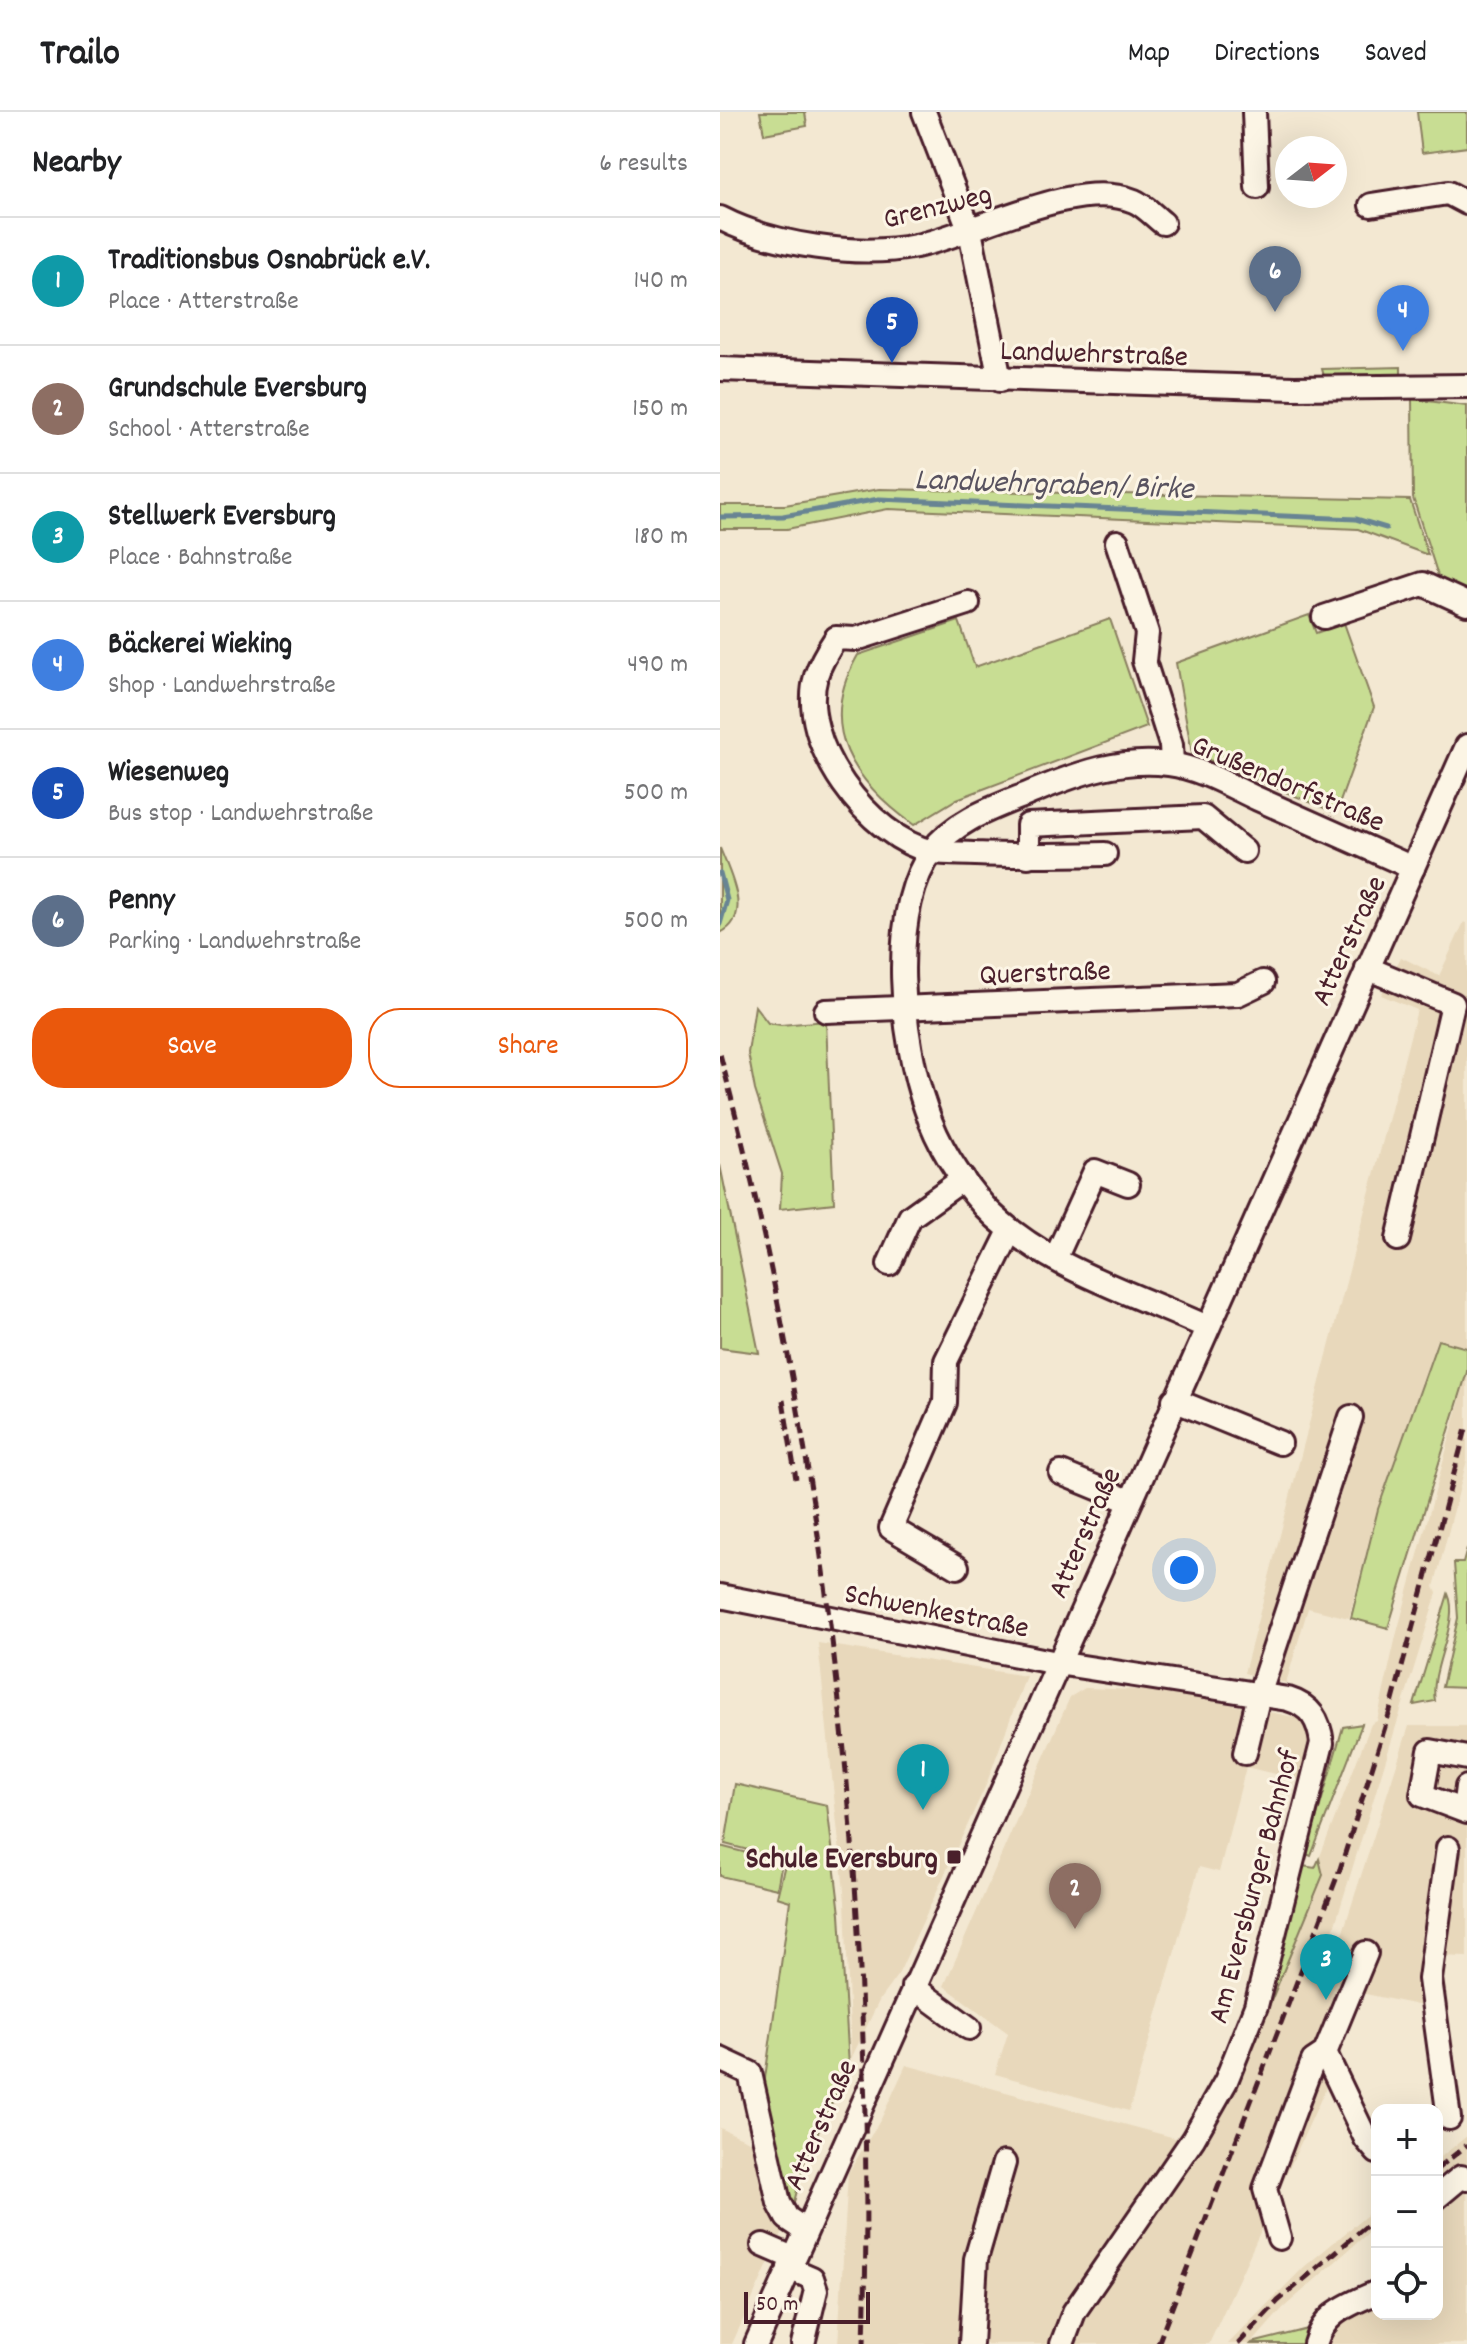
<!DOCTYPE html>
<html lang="en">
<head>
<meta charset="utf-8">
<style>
  body { margin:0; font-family:Dekko,sans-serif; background:#f6f6f6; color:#202124 }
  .controls { position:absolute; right:24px; bottom:24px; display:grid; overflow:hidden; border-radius:16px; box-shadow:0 8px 32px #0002 }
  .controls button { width:72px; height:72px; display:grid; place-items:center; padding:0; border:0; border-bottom:2px solid #e0e0e0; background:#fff; color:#202124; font:40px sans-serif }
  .compass { position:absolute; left:555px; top:24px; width:72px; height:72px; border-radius:50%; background:#fff; box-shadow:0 8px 32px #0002; rotate:73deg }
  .scale { position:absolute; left:24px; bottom:20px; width:126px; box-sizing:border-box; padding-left:8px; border:4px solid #4a1f2b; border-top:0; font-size:22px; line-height:28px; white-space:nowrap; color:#4a1f2b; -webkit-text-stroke:6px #fcf5e5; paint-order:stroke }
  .you { position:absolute; left:464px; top:1458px; width:28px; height:28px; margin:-20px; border:6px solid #fff; border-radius:50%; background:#1a73e8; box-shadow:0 0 0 12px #1a73e833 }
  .badge { display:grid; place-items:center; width:52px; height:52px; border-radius:50%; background:#ea580c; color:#fff; font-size:26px; font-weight:700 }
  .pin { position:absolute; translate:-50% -66px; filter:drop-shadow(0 2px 4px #0008) }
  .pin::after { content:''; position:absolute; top:42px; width:28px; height:24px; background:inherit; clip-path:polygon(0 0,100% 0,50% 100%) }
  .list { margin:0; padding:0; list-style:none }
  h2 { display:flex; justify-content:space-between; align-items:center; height:104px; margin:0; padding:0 32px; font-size:34px }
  h2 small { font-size:26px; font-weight:400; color:#757577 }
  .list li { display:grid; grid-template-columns:52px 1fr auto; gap:24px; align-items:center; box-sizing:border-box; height:128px; padding:0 32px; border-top:2px solid #e0e0e0 }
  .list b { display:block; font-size:30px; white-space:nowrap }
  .list p { margin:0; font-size:26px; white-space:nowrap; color:#757577 }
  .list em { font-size:26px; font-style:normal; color:#757577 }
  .actions { display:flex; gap:16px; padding:24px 32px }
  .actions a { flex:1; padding:18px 0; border:2px solid #ea580c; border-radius:32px; text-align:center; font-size:28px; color:#ea580c }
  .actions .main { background:#ea580c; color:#fff }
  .icon { flex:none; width:44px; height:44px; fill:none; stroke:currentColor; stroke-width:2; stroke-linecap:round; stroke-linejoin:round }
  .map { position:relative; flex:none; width:747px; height:2232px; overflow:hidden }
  header { display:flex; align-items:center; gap:48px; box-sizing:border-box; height:112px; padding:0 40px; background:#fff; border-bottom:2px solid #e0e0e0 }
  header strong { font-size:38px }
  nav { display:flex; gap:44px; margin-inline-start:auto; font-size:28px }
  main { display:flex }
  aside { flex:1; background:#fff }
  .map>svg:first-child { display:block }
  .built { fill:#e8d8bb }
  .green { fill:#c8dd93; stroke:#897e5f; stroke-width:2 }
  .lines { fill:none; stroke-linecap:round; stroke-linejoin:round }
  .stream { stroke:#678493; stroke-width:5 }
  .minor-casing { stroke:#4a1f2b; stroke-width:28 }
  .minor { stroke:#fcf5e5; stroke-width:22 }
  .rail { stroke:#4a1f2b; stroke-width:5; stroke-dasharray:12 6; stroke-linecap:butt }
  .poi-dot { fill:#4a1f2b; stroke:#fcf5e5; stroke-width:3 }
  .labels { text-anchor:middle; stroke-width:6; stroke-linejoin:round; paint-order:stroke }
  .street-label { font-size:30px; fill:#4a1f2b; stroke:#fcf5e5 }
  .poi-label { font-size:30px; font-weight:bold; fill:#4a1f2b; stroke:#fcf5e5; text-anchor:end }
  .water-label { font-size:32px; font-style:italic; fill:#58525f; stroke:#fcf5e5 }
</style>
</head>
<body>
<header>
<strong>Trailo</strong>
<nav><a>Map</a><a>Directions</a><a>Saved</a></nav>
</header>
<main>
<aside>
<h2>Nearby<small>6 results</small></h2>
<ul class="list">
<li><span class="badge" style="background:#0f9aa8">1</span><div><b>Traditionsbus Osnabrück e.V.</b><p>Place · Atterstraße</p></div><em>140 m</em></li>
<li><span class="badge" style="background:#8d6e63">2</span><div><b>Grundschule Eversburg</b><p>School · Atterstraße</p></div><em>150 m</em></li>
<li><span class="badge" style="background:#0f9aa8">3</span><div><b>Stellwerk Eversburg</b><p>Place · Bahnstraße</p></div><em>180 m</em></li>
<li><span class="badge" style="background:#3f7fe0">4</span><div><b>Bäckerei Wieking</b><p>Shop · Landwehrstraße</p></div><em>490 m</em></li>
<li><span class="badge" style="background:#1a4fb4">5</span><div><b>Wiesenweg</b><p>Bus stop · Landwehrstraße</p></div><em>500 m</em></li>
<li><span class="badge" style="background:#5c6f8a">6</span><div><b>Penny</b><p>Parking · Landwehrstraße</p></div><em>500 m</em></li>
</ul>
<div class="actions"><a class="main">Save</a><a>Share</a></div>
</aside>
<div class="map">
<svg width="747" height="2232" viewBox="0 0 747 2232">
  <rect width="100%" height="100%" fill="#f3e8d2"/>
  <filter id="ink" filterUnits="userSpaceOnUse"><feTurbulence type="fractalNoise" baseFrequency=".0125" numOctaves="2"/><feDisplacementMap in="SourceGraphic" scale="16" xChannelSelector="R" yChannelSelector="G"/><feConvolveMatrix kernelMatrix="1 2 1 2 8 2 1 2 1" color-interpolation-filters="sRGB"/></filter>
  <g filter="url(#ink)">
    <g class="built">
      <polygon points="744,810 747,811 747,1235 717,1227 657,1398 629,1506 588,1496 566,1571 524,1561 697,898 661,883 681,845 719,864"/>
      <polygon points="747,1262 747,1348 714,1475 717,1481 606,1842 615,1845 689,1614 747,1614 747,1845 718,1844 707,1895 641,1881 649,1858 620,1847 647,1859 604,1980 489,2232 118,2232 128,2061 161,2007 186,1953 481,2033 514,1977 603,1763 599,1747 651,1612 657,1609 676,1524"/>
      <polygon points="98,1531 306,1564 266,1673 179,1861 160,1887 131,1947 125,1789"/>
      <polygon points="365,1576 442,1579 585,1607 590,1632 580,1668 526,1655 499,1760 479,1755 409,1999 275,1962 288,1921 224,1874 350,1585"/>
      <polygon points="0,2016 36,2032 64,2117 12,2232 0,2232"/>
      <polygon points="747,2024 747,2232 584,2232 588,2217 618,2189 657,2168 657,2202 717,2202 717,2048"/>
      <polygon points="657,2095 657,2113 563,2196 531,2232 508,2232 584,2155"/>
    </g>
    <g class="green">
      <polygon points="40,0 85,0 87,14 44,22"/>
      <polygon points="697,0 747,0 747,35 702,41"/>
      <polygon points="681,255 681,267 605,268 602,257"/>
      <polygon points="692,287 747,294 747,479 719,467 693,386"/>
      <polygon points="159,377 690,388 708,443 638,417 168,397 67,417 0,417 0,393 65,393"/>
      <polygon points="589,503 596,521 624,511 654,595 616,701 472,641 456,551"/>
      <path d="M390,507L427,615L237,687L194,713C134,670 95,616 138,543L239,509L255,555Z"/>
      <path d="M0,736C10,762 34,805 0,821Z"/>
      <polygon points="35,894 48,911 61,913 106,909 114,1091 60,1097 62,1062 35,978 28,941"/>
      <polygon points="0,1053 39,1241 0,1236"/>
      <polygon points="718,1228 747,1236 747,1260 668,1516 631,1506 658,1397"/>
      <polygon points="747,1437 747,1576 722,1575 738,1506 734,1451 743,1451"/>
      <path d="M728,1482C741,1510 709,1556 715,1589L694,1593Z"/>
      <polygon points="642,1612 591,1744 586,1742 623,1615"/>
      <polygon points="15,1672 107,1693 120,1802 129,1954 85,2048 73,2094 44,1973 70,1789 57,1785 66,1748 5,1732"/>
      <polygon points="0,1734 62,1750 57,1777 0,1764"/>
      <polygon points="599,1747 603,1763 542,1911 582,1754 595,1756"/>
      <polygon points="588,2217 584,2232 531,2232 532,2231"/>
    </g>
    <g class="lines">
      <g class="stream">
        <polyline points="0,405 63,404 159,387 636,407 666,416"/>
        <polyline points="0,761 7,788 0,812"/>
      </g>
      <defs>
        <g id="minor">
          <polyline points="204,0 250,119 280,268"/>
          <polyline points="534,0 537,75"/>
          <polyline points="651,93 728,81 747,91"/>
          <path d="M0,106C52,133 138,146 196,134C255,122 356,65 414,89C424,93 434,104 443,111"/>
          <polyline points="0,257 574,276 747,274"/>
          <polyline points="397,430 427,521 424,549 451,633 452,652"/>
          <path d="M248,491L136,527L116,526C108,538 100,551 96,564C77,630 149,726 213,740C226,742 242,741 256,742C299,744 342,743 385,742"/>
          <polyline points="604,505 703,472 747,492"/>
          <polyline points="308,744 308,713 483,705 524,739"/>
          <polyline points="647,856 733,892 678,1127"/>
          <polyline points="106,899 518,882 543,870"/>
          <polyline points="335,1147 375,1059 408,1072"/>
          <polyline points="169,1152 190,1105 243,1067"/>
          <path d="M487,1215C413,1181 322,1155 265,1095C240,1067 218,1033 206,997C182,930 167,801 212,739C235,707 279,694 315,679C359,661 400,646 449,652C480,656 510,674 538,687C590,710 641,733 693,756"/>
          <polyline points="454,1288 560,1331"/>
          <polyline points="341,1361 409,1389"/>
          <polyline points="237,1455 171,1416 225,1291 226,1249 290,1119"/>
          <path d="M0,1484L337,1551L568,1587C591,1594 599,1608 602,1631L536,1894L506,1969L473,2027L354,2200L342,2232"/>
          <polyline points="525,1641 539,1583 631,1305"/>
          <polyline points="747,1646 710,1639 702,1683 747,1700"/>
          <polyline points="744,1698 747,1675"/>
          <polyline points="728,1736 710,1867 729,2006"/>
          <polyline points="193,1875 249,1916"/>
          <polyline points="605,1941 646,2027 657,2040"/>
          <polyline points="0,1947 30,1961 59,2091 67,2106 85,2118"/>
          <polyline points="717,2085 741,2065 747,2067"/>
          <polyline points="559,2126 545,2077 593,1949 605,1941 646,1841"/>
          <polyline points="43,2133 73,2146"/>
          <polyline points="69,2156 92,2166 96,2178 83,2232"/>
          <polyline points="36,2232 747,634"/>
          <polyline points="251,2232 256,2147 284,2051"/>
          <path d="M595,2232C604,2200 628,2193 657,2180"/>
        </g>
      </defs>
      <use href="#minor" class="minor-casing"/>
      <use href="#minor" class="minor"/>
      <g class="rail">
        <path d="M0,942C111,1362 156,1798 144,2232"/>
        <polyline points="63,1288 76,1367"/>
        <polyline points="717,2057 747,2033"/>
        <polyline points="438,2232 620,1757 671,1596 747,1313"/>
        <polyline points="518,2232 558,2189 657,2105"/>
      </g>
    </g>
  </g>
  <rect class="poi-dot" x="226" y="1737" width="16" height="16" rx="4"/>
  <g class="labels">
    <g class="street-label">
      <text transform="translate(217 93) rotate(-14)" y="10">Grenzweg</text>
      <text transform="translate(374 240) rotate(2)" y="10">Landwehrstraße</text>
      <text transform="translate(569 670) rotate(23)" y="10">Grußendorfstraße</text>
      <text transform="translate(627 828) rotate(-65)" y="10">Atterstraße</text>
      <text transform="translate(325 859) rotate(-2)" y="10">Querstraße</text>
      <text transform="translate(363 1420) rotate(-66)" y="10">Atterstraße</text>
      <text transform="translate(217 1497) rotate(11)" y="10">Schwenkestraße</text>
      <text transform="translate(532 1774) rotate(-75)" y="10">Am Eversburger Bahnhof</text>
      <text transform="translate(99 2012) rotate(-66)" y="10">Atterstraße</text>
    </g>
    <g class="poi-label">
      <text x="218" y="1755">Schule Eversburg</text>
    </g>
    <g class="water-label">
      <text transform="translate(334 370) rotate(2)" y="11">Landwehrgraben/ Birke</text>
    </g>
  </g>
</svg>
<div class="controls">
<button>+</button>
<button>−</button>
<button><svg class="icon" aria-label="locate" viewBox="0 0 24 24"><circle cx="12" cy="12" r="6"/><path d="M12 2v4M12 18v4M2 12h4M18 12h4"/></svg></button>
</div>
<svg class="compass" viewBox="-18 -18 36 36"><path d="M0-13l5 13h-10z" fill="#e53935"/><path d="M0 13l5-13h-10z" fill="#757577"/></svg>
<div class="scale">50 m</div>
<div class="you"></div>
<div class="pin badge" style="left:203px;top:1698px;background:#0f9aa8">1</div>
<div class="pin badge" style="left:355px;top:1817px;background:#8d6e63">2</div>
<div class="pin badge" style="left:606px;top:1888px;background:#0f9aa8">3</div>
<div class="pin badge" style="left:683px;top:239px;background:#3f7fe0">4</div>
<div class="pin badge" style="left:172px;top:251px;background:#1a4fb4">5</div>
<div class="pin badge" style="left:555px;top:200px;background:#5c6f8a">6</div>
</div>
</main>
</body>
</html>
